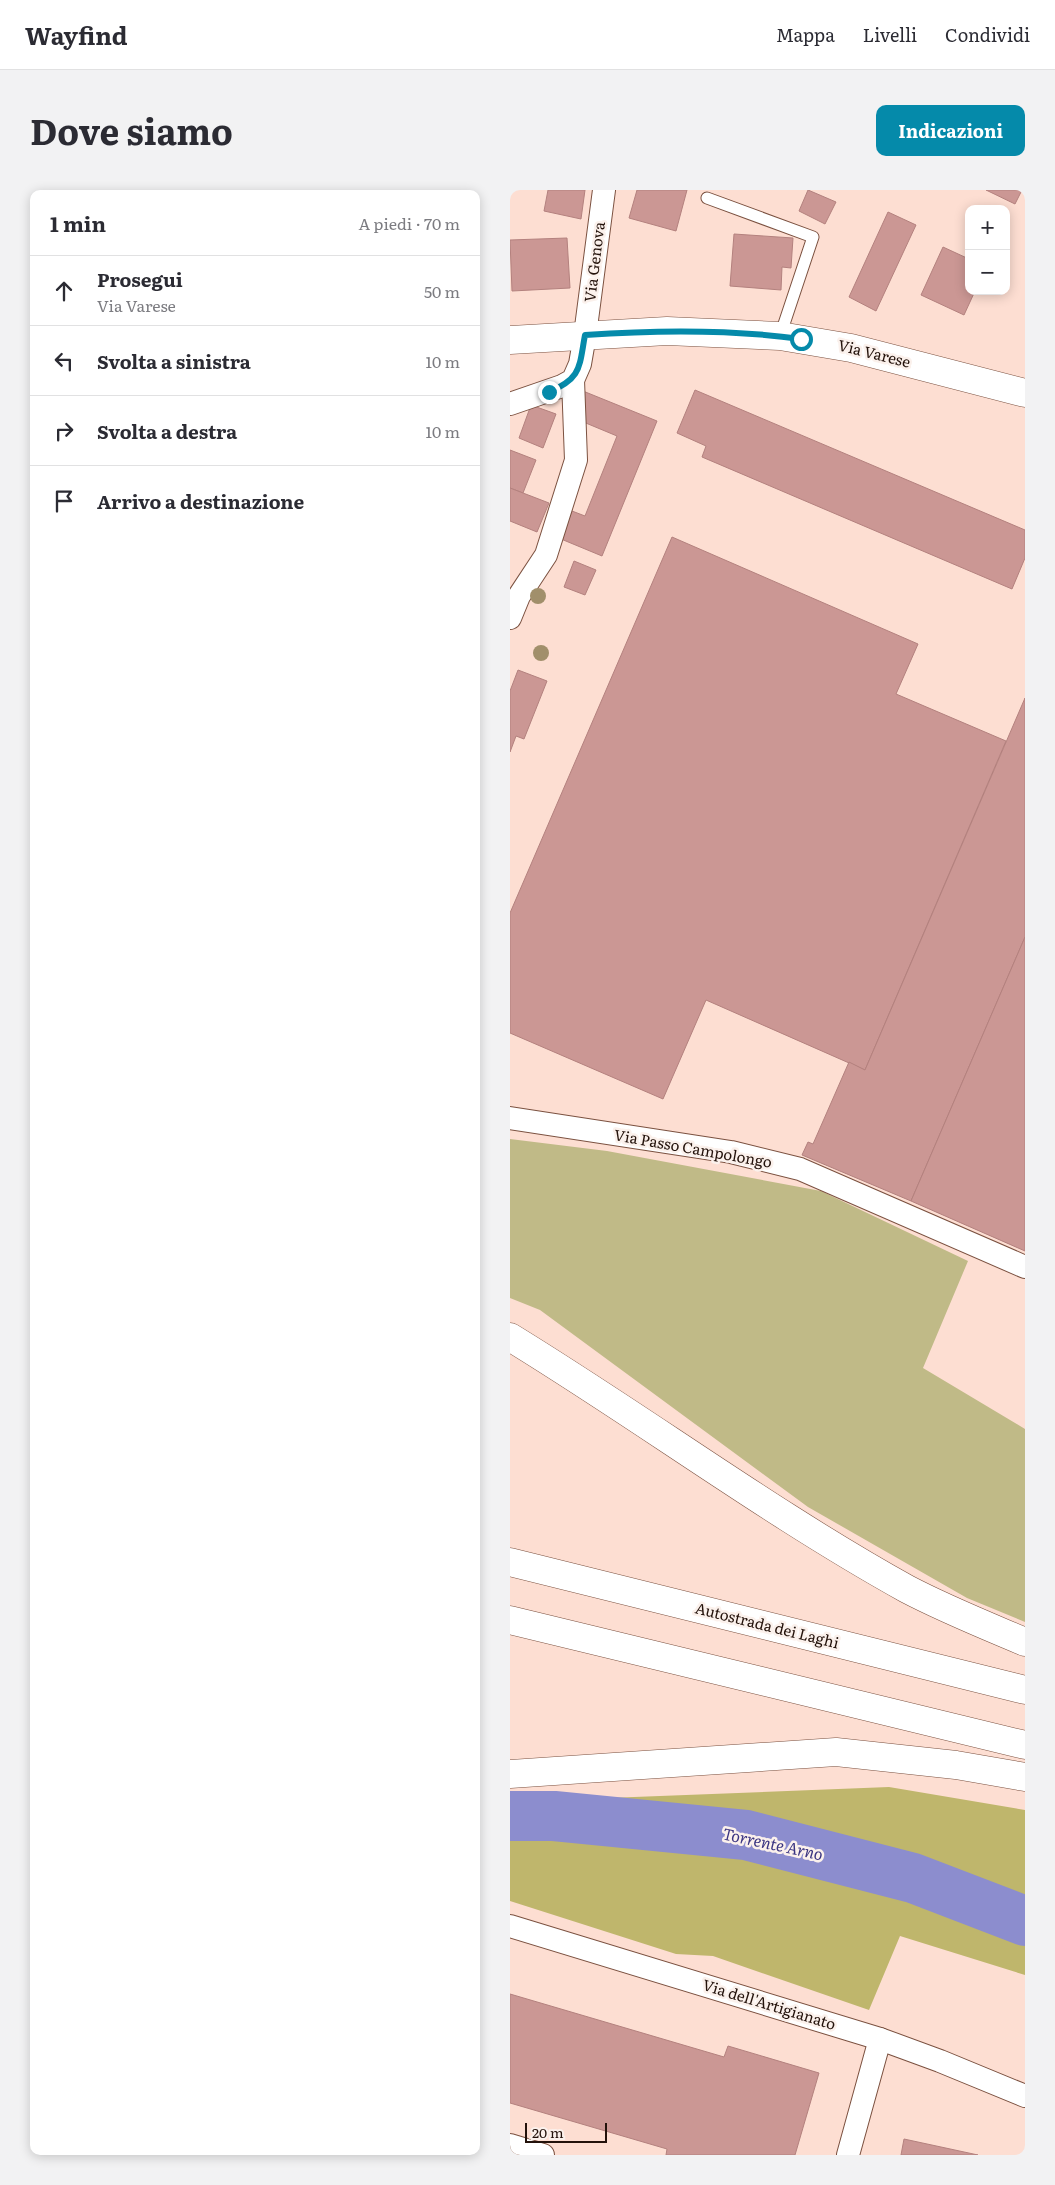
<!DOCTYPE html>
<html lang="it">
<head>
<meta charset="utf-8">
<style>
  body { margin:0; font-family:Literata,serif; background:#f2f2f3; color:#2b2b33 }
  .controls { position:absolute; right:15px; top:15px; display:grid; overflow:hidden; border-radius:10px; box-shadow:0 2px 12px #0003 }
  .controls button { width:45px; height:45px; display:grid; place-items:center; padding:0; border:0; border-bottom:1px solid #e1e1e2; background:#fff; color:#2b2b33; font:25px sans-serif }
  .scale { position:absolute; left:15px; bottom:12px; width:82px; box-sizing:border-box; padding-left:5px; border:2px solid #23120b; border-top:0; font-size:14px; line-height:18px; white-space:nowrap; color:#23120b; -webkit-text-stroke:4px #fbf1ec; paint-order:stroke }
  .stop { position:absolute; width:15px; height:15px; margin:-11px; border:4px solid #058aaa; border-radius:50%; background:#fff }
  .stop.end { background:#058aaa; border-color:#fff; box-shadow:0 1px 5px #0008 }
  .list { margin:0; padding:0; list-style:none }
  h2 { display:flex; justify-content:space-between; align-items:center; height:65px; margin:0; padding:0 20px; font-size:21px }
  h2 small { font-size:16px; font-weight:400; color:#7c7c81 }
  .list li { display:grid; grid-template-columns:32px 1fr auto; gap:15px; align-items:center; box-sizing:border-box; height:70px; padding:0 20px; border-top:1px solid #e1e1e2 }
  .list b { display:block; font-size:19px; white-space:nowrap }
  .list p { margin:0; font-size:16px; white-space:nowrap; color:#7c7c81 }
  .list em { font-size:16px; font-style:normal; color:#7c7c81 }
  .icon { flex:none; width:28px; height:28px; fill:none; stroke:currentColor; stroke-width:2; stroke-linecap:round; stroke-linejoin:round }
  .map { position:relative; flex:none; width:515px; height:1965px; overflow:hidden; border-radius:10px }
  header { display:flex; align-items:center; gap:30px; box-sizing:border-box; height:70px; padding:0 25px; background:#fff; border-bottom:1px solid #e1e1e2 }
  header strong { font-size:24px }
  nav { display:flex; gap:28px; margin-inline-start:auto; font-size:18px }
  .intro { display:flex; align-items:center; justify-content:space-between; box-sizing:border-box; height:120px; padding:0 30px }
  h1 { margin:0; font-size:35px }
  .button { padding:12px 22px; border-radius:10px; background:#058aaa; color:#fff; font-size:18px; font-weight:700 }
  main { display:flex; gap:30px; padding:0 30px }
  aside { flex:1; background:#fff; border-radius:10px; box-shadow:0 2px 12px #0003 }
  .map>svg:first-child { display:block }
  .green { fill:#c0ba87 }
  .forest { fill:#bfb66c }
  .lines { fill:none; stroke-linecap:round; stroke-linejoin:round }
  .river { stroke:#8c8dce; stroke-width:50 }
  .building { fill:#cb9794; stroke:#b3817e }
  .service-casing { stroke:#7b5140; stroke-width:13 }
  .minor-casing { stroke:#7b5140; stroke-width:24 }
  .secondary-casing { stroke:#7b5140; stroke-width:29 }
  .motorway-casing { stroke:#7b5140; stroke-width:29 }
  .service { stroke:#fff; stroke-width:11 }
  .minor { stroke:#fff; stroke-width:22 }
  .secondary { stroke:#fff; stroke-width:28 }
  .motorway { stroke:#fff; stroke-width:28 }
  .tree { fill:#a18f6b }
  .route { stroke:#058aaa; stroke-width:6 }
  .labels { text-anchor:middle; stroke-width:5; stroke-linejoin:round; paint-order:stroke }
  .street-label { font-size:15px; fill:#23120b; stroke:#fbf1ec }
  .water-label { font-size:16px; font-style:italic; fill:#3a3481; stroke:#fbf1ec }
</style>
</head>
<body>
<header>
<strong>Wayfind</strong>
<nav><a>Mappa</a><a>Livelli</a><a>Condividi</a></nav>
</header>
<div class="intro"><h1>Dove siamo</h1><a class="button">Indicazioni</a></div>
<main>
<aside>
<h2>1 min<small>A piedi · 70 m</small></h2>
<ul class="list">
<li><svg class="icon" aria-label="ahead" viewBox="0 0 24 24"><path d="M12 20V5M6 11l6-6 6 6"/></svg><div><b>Prosegui</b><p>Via Varese</p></div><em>50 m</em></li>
<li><svg class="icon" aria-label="left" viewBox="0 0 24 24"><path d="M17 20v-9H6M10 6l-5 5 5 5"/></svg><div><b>Svolta a sinistra</b></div><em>10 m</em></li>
<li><svg class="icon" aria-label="right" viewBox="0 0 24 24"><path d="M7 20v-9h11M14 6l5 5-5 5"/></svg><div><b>Svolta a destra</b></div><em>10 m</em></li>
<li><svg class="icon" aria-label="arrive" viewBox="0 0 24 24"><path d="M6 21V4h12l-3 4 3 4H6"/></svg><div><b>Arrivo a destinazione</b></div></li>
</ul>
</aside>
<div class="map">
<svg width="515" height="1965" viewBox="0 0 515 1965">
  <rect width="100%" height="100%" fill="#fdded2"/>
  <polygon class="green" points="0,949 97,961 311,1001 458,1071 413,1178 515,1239 515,1432 457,1408 298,1317 30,1120 0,1108"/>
  <polygon class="forest" points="379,1597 515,1620 515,1785 390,1746 359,1820 203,1766 166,1764 0,1711 0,1604 72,1609"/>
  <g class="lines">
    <polyline class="river" points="0,1626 44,1626 236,1645 403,1688 515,1731"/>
  </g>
  <g class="building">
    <polygon points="38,0 75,0 71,29 34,21"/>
    <polygon points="127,0 177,0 166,41 119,28"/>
    <polygon points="298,0 326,12 315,34 289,21"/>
    <polygon points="476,0 512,0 505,14"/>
    <polygon points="378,22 406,35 366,121 339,107"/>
    <polygon points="224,44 283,48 281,78 272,77 271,100 220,96"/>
    <polygon points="57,48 60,98 2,101 0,50"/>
    <polygon points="433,57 459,69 459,101 465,101 454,125 411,105"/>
    <polygon points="68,199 147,231 92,366 51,349 62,321 75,326 107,246 71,231"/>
    <polygon points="185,200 515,340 515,368 502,399 192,267 196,256 167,243"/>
    <polygon points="21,215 46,224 33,258 9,248"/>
    <polygon points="0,260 26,270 13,303 0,298"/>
    <polygon points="0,298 39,313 27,342 0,331"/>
    <polygon points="162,347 408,454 386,504 496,551 355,880 196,810 153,909 0,843 0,723"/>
    <polygon points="64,371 86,380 75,405 54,397"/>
    <polygon points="8,480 37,491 14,549 6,546 0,562 0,501"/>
    <polygon points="515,508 515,747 401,1011 292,965 298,952 303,954 339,872 355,880"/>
    <polygon points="515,747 515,1061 401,1011"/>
    <polygon points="0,1804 214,1867 218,1856 309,1883 285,1965 156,1965 157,1959 0,1913"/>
    <polygon points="394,1949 468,1965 391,1965"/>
  </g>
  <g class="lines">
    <defs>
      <polyline id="service" points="197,8 303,47 270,146"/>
      <g id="minor">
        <polyline points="0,214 52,196 63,190 70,174 75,145 94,0"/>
        <polyline points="0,428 9,406 36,365 66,270 63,190"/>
        <polyline points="0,928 221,962 290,979 515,1077"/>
        <polyline points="0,1736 370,1849 430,1871 515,1906"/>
        <polyline points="0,1955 33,1965"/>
        <polyline points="338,1965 370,1849"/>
      </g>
      <polyline id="secondary" points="0,150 157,141 270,146 341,158 515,203"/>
      <g id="motorway">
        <path d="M0,1147C134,1229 260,1323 397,1399C435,1419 475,1435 515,1452"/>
        <polyline points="0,1372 515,1500"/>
        <polyline points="0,1430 515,1555"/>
        <polyline points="0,1584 326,1562 446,1575 515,1587"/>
      </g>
    </defs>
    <use href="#service" class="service-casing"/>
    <use href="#minor" class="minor-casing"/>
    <use href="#secondary" class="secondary-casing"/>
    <use href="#motorway" class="motorway-casing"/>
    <use href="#service" class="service"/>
    <use href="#minor" class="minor"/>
    <use href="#secondary" class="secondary"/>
    <use href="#motorway" class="motorway"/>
  </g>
  <g class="tree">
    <circle cx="28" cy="406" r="8"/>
    <circle cx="31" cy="463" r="8"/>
  </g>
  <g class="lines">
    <path class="route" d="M39,202C72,188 69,177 75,145C147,140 219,139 291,149"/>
  </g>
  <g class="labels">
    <g class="street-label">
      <text transform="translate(85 72) rotate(-83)" y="5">Via Genova</text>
      <text transform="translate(364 164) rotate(14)" y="5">Via Varese</text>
      <text transform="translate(183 959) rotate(10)" y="5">Via Passo Campolongo</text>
      <text transform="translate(257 1436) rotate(14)" y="5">Autostrada dei Laghi</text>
      <text transform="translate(259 1815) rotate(17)" y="5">Via dell'Artigianato</text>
    </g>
    <g class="water-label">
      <text transform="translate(263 1654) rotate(12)" y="6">Torrente Arno</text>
    </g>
  </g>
</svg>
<div class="controls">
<button>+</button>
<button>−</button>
</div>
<div class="scale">20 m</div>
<div class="stop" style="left:291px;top:149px"></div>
<div class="stop end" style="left:39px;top:202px"></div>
</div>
</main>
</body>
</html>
